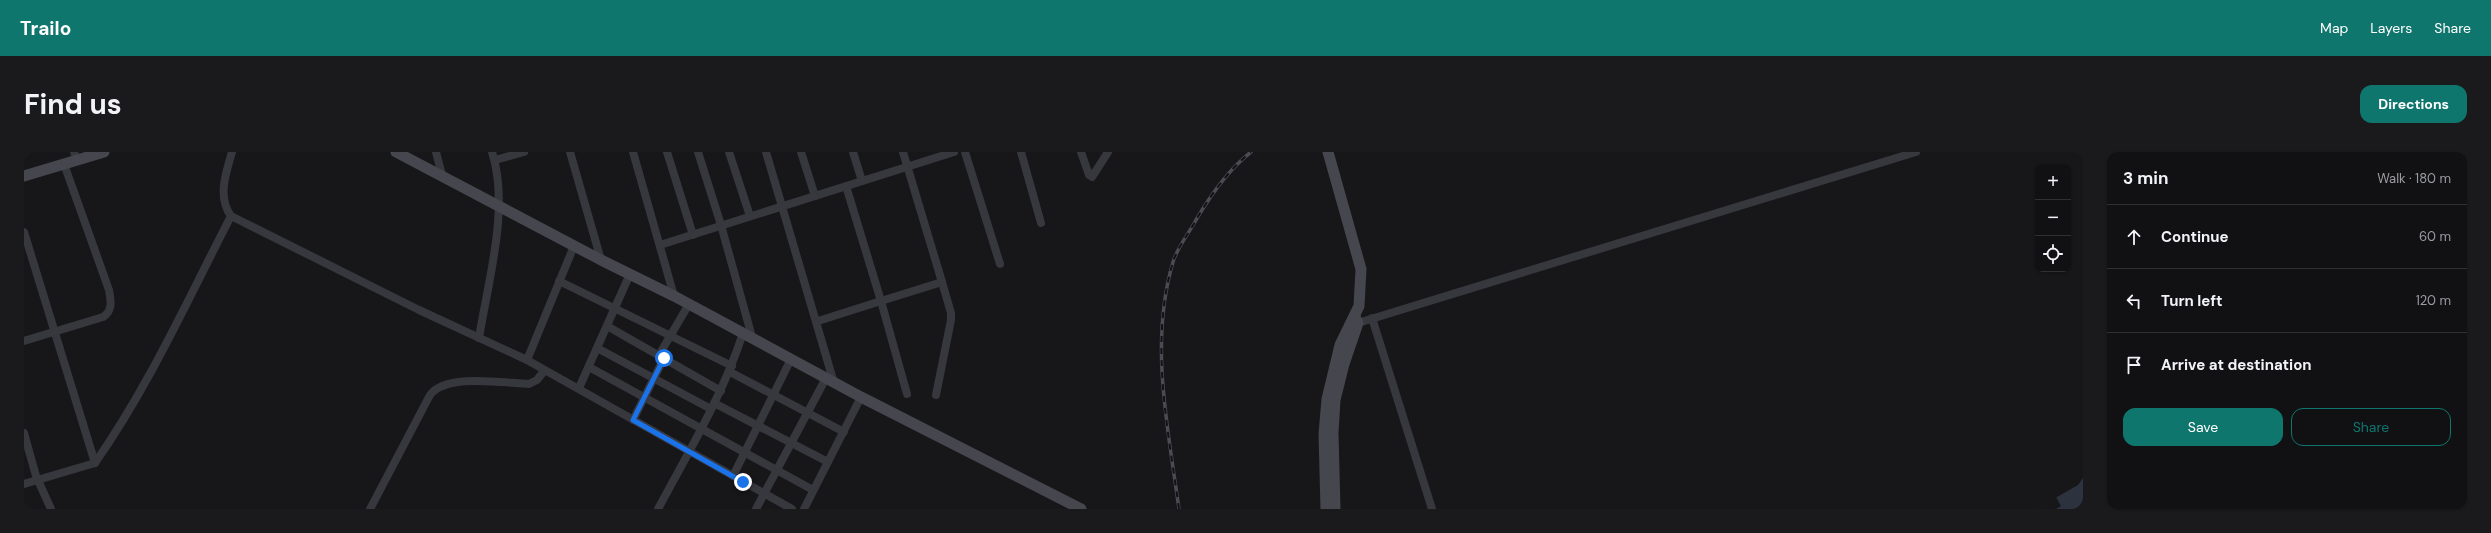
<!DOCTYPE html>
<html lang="en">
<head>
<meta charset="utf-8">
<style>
  body { margin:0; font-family:"DM Sans",sans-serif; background:#1a191c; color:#f1f3f6 }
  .controls { position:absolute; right:12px; top:12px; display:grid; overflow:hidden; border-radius:8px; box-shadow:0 1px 3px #0004 }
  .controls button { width:36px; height:36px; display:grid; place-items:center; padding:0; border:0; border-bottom:1px solid #303033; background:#111013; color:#f1f3f6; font:20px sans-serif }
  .stop { position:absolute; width:12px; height:12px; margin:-9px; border:3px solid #1a73e8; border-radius:50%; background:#fff }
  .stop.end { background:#1a73e8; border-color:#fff; box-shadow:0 1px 4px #0008 }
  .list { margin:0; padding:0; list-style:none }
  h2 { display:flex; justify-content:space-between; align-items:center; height:52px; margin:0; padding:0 16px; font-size:17px }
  h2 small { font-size:13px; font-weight:400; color:#9c9da0 }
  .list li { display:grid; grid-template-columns:26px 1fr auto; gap:12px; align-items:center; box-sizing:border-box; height:64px; padding:0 16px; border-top:1px solid #303033 }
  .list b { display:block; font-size:15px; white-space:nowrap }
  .list em { font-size:13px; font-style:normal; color:#9c9da0 }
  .actions { display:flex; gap:8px; padding:12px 16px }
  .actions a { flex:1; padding:9px 0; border:1px solid #0f766e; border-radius:12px; text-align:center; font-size:14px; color:#0f766e }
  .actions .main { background:#0f766e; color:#fff }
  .icon { flex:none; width:22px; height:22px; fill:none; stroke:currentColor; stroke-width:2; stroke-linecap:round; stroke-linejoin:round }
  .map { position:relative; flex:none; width:2059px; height:357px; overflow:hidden; border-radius:12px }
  header { display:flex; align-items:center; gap:24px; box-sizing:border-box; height:56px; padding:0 20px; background:#0f766e; color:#fff }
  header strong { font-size:19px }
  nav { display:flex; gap:22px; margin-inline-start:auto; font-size:14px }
  .intro { display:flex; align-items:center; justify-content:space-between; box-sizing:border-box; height:96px; padding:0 24px }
  h1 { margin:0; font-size:28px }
  .button { padding:10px 18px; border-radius:12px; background:#0f766e; color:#fff; font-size:14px; font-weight:700 }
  main { display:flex; gap:24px; padding:0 24px }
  aside { flex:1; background:#111013; border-radius:12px; box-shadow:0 1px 3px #0004 }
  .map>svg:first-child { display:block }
  .water { fill:#2c333e }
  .pier { fill:#171619 }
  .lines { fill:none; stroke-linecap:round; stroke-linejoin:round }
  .street { stroke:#37373e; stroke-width:8 }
  .secondary { stroke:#45464e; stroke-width:11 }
  .rail-casing { stroke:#4a4b53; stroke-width:3.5 }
  .rail { stroke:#121114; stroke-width:2; stroke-dasharray:6; stroke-linecap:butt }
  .route { stroke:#1a73e8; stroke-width:5 }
</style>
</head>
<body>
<header>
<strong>Trailo</strong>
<nav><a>Map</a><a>Layers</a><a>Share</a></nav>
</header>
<div class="intro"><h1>Find us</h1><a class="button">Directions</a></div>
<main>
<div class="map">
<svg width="2059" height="357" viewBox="0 0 2059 357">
  <rect width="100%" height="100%" fill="#171619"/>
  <polygon class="water" points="2059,326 2059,357 2012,357 2054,333"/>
  <polygon class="pier" points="2032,345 2037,354 2032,357 2012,357"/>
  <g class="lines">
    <g class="street">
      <polyline points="50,0 53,8"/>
      <path d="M208,0C202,21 193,45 207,64L395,158L503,208L768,357"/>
      <polyline points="412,0 418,23"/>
      <polyline points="546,0 577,108"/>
      <polyline points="609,0 650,144"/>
      <polyline points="643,0 669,83"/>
      <polyline points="674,0 697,73 728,185"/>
      <polyline points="705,0 726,64"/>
      <polyline points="742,0 810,231"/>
      <polyline points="777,0 791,44"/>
      <polyline points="829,0 838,29"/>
      <polyline points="879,0 918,130 857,149 883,242"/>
      <polyline points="941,0 976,112"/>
      <polyline points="997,0 1017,71"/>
      <polyline points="1057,0 1065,23 1068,25 1084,0"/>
      <polyline points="471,8 500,0"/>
      <polyline points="0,80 71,311 0,332"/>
      <polyline points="636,93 930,0"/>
      <polyline points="535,129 708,214"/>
      <polyline points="1348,166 1408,357"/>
      <polyline points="794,169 857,149 822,34"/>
      <polyline points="1334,171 1892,0"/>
      <polyline points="583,174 697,239"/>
      <path d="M455,186C464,129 486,56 468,0"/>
      <path d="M0,189L79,165C89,159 87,149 85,138L40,12"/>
      <polyline points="573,196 687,257"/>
      <polyline points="635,203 665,152"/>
      <polyline points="503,208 550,94"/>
      <polyline points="565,215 789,338"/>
      <polyline points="706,220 820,280"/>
      <polyline points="555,236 606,122"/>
      <polyline points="912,243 927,168 927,161 918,130"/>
      <polyline points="690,251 804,310"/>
      <polyline points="609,268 640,206"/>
      <polyline points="0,281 12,324 27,357"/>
      <path d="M71,311C125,234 164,147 207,64"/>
      <polyline points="709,324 767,207"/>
      <path d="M346,357L406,243C422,221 480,231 505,232L513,228L520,219"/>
      <path d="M634,357C665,299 699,243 719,181"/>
      <polyline points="732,357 802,226"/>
      <polyline points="780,357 837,245"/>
    </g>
    <g class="secondary">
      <polyline points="372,0 577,108 650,144 837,245 1057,357"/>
      <polyline points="0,24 80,0"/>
      <polyline points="1302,357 1300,282 1303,247 1316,193 1335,154 1337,117 1304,0"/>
      <polyline points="1311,357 1309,281 1311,248 1320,212 1334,171 1331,165"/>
    </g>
    <defs>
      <path id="rail" d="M1155,357C1144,276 1125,191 1149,110C1153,96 1165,81 1172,68C1186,44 1205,17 1227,0"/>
    </defs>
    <use href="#rail" class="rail-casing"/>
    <use href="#rail" class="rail"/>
  </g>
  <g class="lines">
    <polyline class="route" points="640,206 609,268 719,330"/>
  </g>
</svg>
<div class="controls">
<button>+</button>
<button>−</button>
<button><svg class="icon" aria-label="locate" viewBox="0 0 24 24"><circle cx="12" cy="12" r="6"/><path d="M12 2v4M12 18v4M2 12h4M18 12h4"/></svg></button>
</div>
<div class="stop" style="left:640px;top:206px"></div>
<div class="stop end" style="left:719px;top:330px"></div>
</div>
<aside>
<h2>3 min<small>Walk · 180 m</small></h2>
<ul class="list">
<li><svg class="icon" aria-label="ahead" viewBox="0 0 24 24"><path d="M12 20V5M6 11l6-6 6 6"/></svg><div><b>Continue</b></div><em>60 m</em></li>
<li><svg class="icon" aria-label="left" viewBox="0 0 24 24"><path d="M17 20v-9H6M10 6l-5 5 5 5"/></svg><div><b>Turn left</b></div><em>120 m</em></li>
<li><svg class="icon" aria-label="arrive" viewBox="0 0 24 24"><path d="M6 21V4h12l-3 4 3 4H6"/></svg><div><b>Arrive at destination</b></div></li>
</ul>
<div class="actions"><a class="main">Save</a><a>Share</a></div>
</aside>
</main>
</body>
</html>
